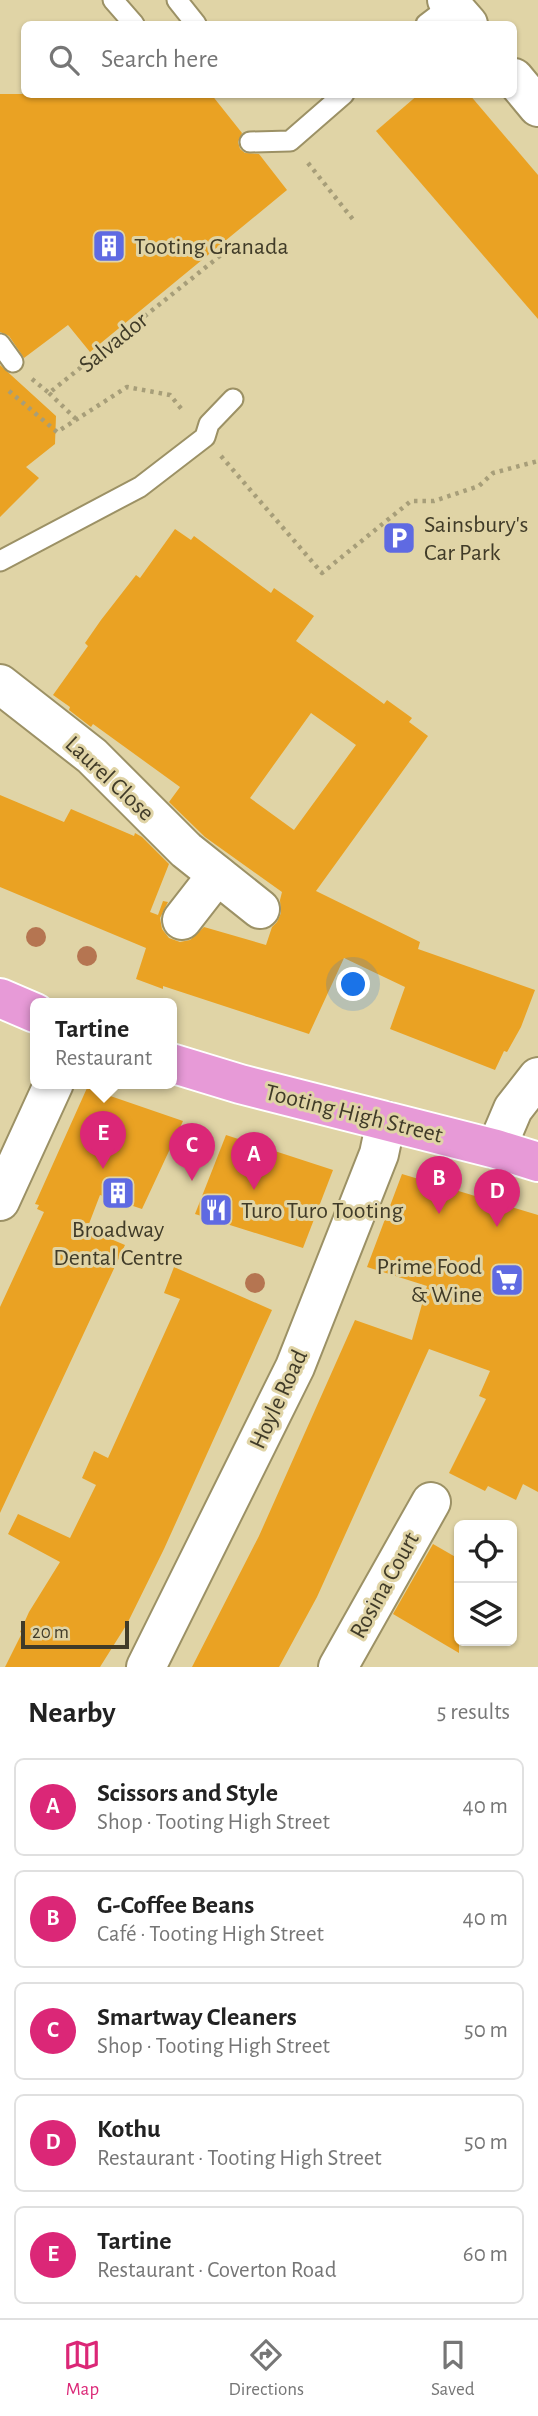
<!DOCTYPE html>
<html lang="en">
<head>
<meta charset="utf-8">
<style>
  body { margin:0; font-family:"Alegreya Sans",sans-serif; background:#f6f6f6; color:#222 }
  .controls { position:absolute; right:21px; bottom:21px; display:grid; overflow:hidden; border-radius:10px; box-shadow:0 2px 5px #0004 }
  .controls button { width:63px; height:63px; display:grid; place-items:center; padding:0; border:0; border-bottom:2px solid #e0e0e0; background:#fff; color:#222; font:35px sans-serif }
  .scale { position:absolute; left:21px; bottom:18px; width:108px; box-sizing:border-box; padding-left:7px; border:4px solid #403b28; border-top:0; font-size:19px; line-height:24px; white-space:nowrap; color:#403b28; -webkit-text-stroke:5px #e0d4a6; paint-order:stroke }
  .you { position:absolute; left:354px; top:985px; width:24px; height:24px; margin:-18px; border:5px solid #fff; border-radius:50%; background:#1a73e8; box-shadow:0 0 0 10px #1a73e833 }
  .badge { display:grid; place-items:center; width:46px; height:46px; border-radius:50%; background:#db2777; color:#fff; font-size:23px; font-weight:700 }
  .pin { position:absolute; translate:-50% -58px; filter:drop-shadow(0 2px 4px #0008) }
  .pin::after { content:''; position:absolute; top:37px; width:24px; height:21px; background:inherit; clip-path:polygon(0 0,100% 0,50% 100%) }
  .popup { position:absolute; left:30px; top:998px; width:147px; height:91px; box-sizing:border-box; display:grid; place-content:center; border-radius:10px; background:#fff; filter:drop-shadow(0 2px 5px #0005); font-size:23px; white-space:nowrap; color:#767676 }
  .popup b { font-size:26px; color:#222 }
  .popup::after { content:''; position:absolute; left:50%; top:100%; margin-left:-14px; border:14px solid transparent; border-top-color:#fff }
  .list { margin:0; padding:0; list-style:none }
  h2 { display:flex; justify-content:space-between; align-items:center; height:91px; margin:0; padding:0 28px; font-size:30px }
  h2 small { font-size:23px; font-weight:400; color:#767676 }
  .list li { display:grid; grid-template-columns:46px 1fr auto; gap:21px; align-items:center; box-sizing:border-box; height:98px; margin:0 14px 14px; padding:0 14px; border:2px solid #e0e0e0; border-radius:10px }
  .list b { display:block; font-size:26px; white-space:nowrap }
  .list p { margin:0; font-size:23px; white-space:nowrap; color:#767676 }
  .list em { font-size:23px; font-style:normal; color:#767676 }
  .icon { flex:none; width:38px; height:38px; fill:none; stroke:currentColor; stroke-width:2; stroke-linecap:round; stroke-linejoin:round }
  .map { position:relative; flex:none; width:538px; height:1667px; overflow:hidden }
  .search { position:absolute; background:#fff; box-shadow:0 2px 5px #0004; left:21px; right:21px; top:21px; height:77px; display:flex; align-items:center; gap:18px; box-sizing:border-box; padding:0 24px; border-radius:10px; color:#767676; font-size:26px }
  .sheet { height:651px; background:#fff }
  nav { display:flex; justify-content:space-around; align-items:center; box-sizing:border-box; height:98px; border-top:2px solid #e0e0e0; background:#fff; font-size:19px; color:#767676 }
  nav a { display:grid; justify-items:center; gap:4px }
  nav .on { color:#db2777 }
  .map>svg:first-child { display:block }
  .building { fill:#eaa223; fill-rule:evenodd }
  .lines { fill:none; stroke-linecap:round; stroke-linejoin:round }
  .service-casing { stroke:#9c9165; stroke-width:23 }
  .minor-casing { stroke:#9c9165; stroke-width:42 }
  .trunk-casing { stroke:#fff; stroke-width:42 }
  .path { stroke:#a79e79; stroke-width:4.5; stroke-dasharray:3.5 5; stroke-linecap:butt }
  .service { stroke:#fff; stroke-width:19 }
  .minor { stroke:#fff; stroke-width:38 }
  .trunk { stroke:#e79ad7; stroke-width:38 }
  .tree { fill:#b57551 }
  .labels { text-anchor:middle; stroke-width:6; stroke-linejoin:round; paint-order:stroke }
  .poi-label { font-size:24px; fill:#403b28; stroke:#e0d4a6; text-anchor:start }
  .street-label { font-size:24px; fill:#403b28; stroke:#e0d4a6 }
</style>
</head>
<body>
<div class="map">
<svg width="538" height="1667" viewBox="0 0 538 1667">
  <rect width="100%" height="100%" fill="#e0d4a6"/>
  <g class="building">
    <polygon points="0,94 211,94 242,133 238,142 240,149 245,153 259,154 287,190 90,352 68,325 24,358 9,336 0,332"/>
    <polygon points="419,94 469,94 538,175 538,319 376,131"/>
    <polygon points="0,365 56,416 55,444 26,467 39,478 0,517"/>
    <path d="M175,529L191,540L194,536L271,593L274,588L314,616L296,641L384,704L387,700L412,718L409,722L428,736L316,891L420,942L418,949L535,990L521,1027L507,1052L504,1051L495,1070L390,1029L405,987L344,958L309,1034L163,986V989L136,979L146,948L0,887V795L64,822L71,809L134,836L135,833L142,837L169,864L150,912L158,915L163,901L168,902L160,918L162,929L169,938L180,942L190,940L204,927L266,945L272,927L277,922L281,913L280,900L282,892L205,837L169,802L180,787L93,724L91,727L69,710L70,707L53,695L88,646L85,643L101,620L136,575L140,578ZM311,713L356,745L294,830L250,798Z"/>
    <polygon points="87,1088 183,1121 142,1209 100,1195 87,1229 125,1245 0,1513 0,1307 44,1212 37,1209 39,1205 35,1204"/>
    <polygon points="226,1135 333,1170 303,1248 195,1214"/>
    <polygon points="402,1174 538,1215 538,1492 523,1484 516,1500 488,1486 485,1491 449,1473 486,1399 479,1396 490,1371 429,1349 317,1597 279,1667 192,1667 259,1536 355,1320 412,1340 427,1286 367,1267"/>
    <polygon points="174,1267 272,1310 164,1549 127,1624 100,1667 5,1667 22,1633 20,1632 29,1612 60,1562 8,1534 18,1514 70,1538 96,1485 82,1478 94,1451 108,1458 180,1299 164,1293"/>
    <polygon points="433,1544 459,1559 459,1653 393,1614"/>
  </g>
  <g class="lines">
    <defs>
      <g id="service">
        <polyline points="113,0 134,24"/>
        <polyline points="177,0 196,24"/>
        <polyline points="426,24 451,5"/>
        <polyline points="250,142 290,141 344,94"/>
        <polyline points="0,344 13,362"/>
        <polyline points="0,561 140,487 205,437 209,424 233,399"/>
      </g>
      <g id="minor">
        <polyline points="447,0 468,24"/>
        <polyline points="514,78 538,107"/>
        <polyline points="0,684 92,756 186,850 260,909"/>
        <polyline points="182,920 217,875"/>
        <polyline points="496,1149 513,1109 538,1077"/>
        <polyline points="0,1201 54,1083"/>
        <polyline points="146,1667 295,1367 379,1154 386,1121"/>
        <polyline points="338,1667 431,1502"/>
      </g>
      <g id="trunk">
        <polyline points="0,998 35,1013"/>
        <polyline points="171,1063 240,1084 496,1149 538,1162"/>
      </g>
    </defs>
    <use href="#service" class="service-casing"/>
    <use href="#minor" class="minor-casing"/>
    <use href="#trunk" class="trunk-casing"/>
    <g class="path">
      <polyline points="308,163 355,222"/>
      <polyline points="32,379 49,393 231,247"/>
      <polyline points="9,391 57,432 127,387 170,395 184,412"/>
      <polyline points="49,393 76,419"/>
      <polyline points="221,456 322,573 411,501 434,501 479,486 493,473 538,461"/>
    </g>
    <use href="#service" class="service"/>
    <use href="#minor" class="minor"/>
    <use href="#trunk" class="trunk"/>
  </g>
  <g class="tree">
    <circle cx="36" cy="937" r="10"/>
    <circle cx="87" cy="956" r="10"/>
    <circle cx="255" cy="1283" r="10"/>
  </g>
  <defs>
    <symbol id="building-square" viewBox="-11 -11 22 22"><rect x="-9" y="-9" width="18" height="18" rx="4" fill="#5f6ae2" stroke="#e0d4a6"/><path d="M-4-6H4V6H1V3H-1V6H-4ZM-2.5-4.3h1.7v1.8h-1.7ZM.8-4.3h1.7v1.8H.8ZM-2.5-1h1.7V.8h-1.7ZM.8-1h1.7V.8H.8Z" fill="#fff"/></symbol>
    <symbol id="parking-square" viewBox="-11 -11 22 22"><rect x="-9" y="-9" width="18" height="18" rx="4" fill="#5f6ae2" stroke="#e0d4a6"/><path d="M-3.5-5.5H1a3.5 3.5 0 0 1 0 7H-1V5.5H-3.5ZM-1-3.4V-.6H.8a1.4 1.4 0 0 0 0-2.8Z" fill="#fff"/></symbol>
    <symbol id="restaurant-square" viewBox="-11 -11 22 22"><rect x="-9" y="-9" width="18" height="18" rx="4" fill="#5f6ae2" stroke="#e0d4a6"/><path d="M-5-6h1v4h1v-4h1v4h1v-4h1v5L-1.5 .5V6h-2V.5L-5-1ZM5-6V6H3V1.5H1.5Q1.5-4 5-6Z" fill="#fff"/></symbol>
    <symbol id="supermarket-square" viewBox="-11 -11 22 22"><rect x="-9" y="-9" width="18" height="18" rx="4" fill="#5f6ae2" stroke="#e0d4a6"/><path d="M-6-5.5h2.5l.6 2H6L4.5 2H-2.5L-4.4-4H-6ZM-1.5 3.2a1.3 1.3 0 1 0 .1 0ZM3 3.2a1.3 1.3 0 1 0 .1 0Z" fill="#fff"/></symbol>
  </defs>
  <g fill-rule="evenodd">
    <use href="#building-square" x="90" y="227" width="38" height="38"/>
    <use href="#parking-square" x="380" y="519" width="38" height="38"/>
    <use href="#building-square" x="99" y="1174" width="38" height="38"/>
    <use href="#restaurant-square" x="197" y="1191" width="38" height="38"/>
    <use href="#supermarket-square" x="488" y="1261" width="38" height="38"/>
  </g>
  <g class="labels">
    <g class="poi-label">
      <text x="134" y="254">Tooting Granada</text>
      <text x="424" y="532">Sainsbury's<tspan x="424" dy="28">Car Park</tspan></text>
      <text x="241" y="1218">Turo Turo Tooting</text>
      <text x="118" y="1237" text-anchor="middle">Broadway<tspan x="118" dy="28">Dental Centre</tspan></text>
      <text x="482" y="1274" text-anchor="end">Prime Food<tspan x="482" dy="28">&amp; Wine</tspan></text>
    </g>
    <g class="street-label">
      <text transform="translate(113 342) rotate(-39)" y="8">Salvador</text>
      <text transform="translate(110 778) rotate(43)" y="8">Laurel Close</text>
      <text transform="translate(354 1113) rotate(14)" y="8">Tooting High Street</text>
      <text transform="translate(278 1399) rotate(-65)" y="8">Hoyle Road</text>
      <text transform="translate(384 1585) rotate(-61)" y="8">Rosina Court</text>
    </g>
  </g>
</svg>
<div class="controls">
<button><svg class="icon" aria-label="locate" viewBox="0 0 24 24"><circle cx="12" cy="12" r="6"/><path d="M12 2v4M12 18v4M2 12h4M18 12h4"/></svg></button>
<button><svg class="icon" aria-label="layers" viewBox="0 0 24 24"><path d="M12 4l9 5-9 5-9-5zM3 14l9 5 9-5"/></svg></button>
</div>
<div class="scale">20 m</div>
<div class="you"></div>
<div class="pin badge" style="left:254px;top:1190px">A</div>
<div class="pin badge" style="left:439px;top:1214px">B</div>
<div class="pin badge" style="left:192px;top:1181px">C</div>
<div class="pin badge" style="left:497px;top:1227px">D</div>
<div class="pin badge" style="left:103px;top:1169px">E</div>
<div class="popup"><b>Tartine</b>Restaurant</div>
<div class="search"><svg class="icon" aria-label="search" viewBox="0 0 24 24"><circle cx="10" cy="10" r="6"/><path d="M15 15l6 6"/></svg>Search here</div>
</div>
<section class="sheet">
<h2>Nearby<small>5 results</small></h2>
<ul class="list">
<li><span class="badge">A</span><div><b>Scissors and Style</b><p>Shop · Tooting High Street</p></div><em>40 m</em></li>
<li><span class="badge">B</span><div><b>G-Coffee Beans</b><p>Café · Tooting High Street</p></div><em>40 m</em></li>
<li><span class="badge">C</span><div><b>Smartway Cleaners</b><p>Shop · Tooting High Street</p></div><em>50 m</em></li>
<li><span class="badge">D</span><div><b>Kothu</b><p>Restaurant · Tooting High Street</p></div><em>50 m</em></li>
<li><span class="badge">E</span><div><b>Tartine</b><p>Restaurant · Coverton Road</p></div><em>60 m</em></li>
</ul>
</section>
<nav>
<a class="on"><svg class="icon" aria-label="map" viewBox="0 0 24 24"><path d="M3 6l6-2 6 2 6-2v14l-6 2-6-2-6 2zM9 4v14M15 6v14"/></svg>Map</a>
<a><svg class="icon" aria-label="directions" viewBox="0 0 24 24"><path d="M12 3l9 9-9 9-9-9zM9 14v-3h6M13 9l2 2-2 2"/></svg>Directions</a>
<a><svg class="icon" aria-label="saved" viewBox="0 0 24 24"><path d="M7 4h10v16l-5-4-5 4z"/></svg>Saved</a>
</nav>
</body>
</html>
